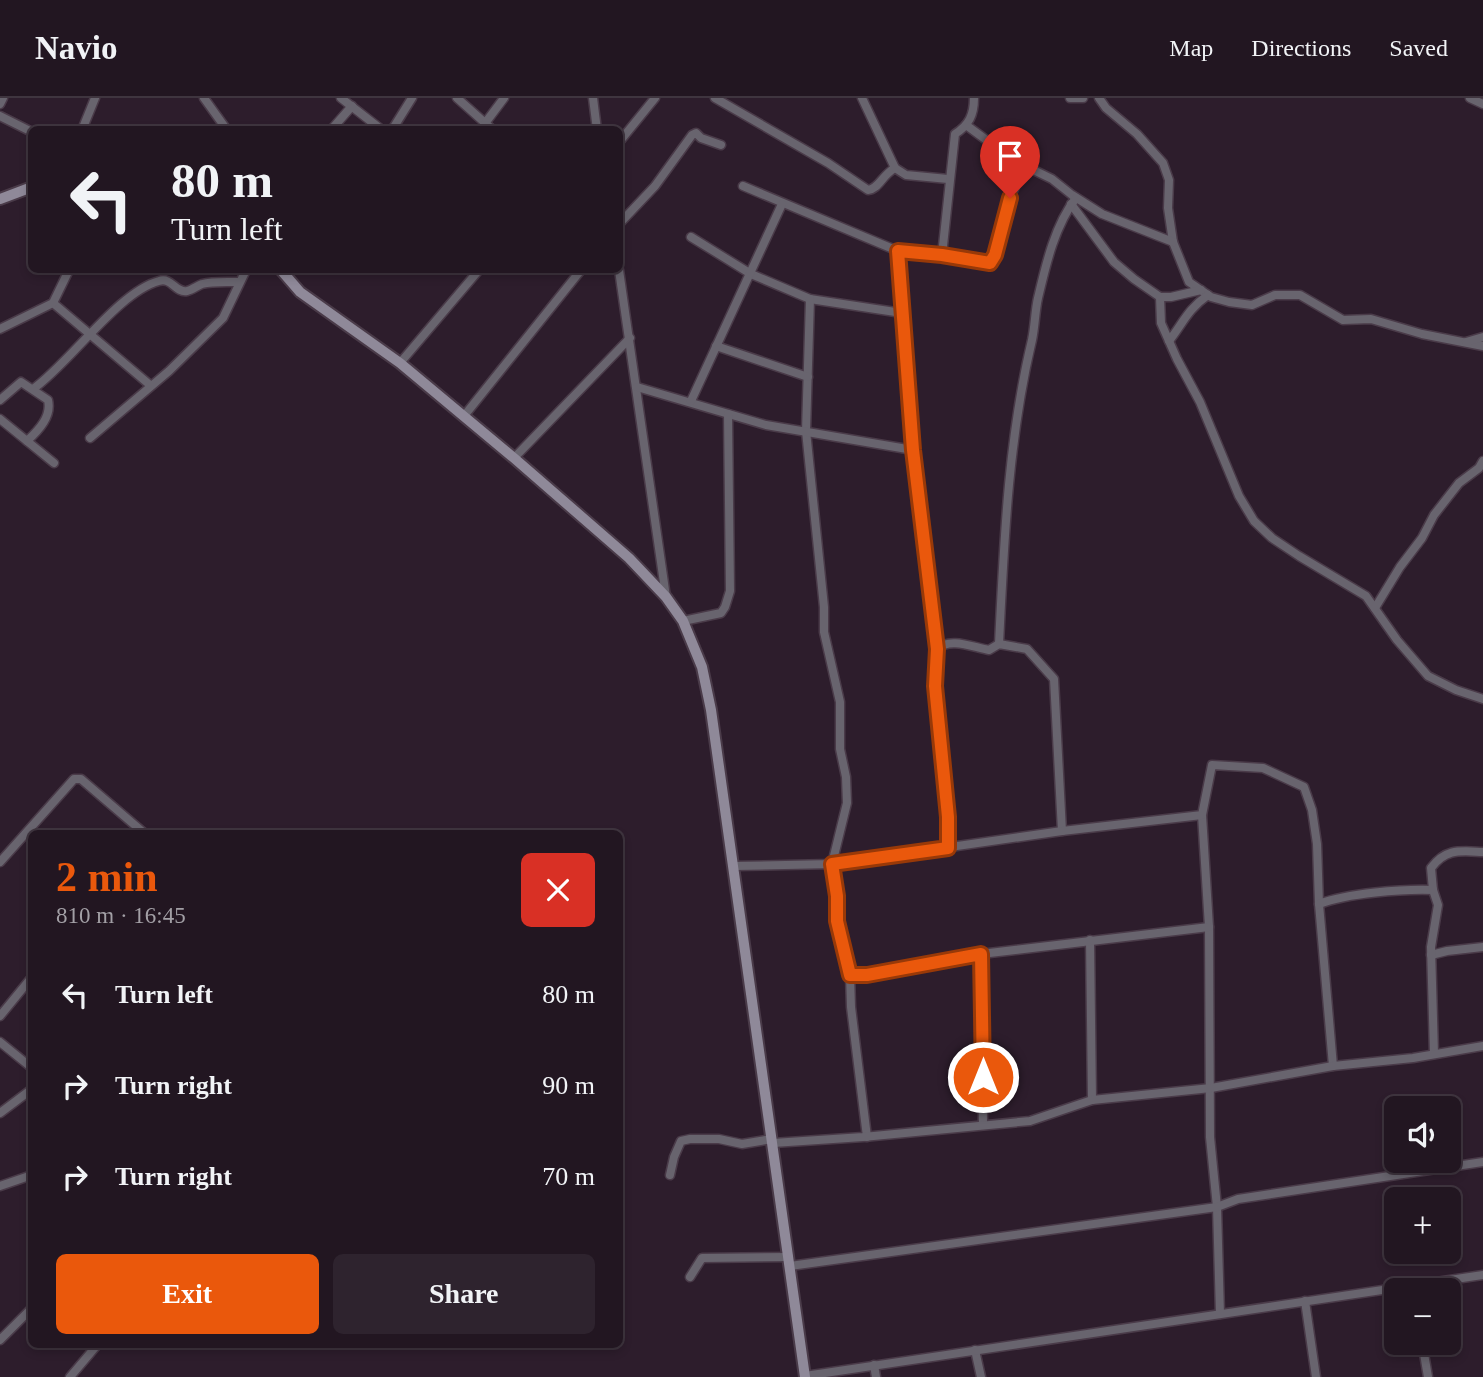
<!DOCTYPE html>
<html lang="en">
<head>
<meta charset="utf-8">
<style>
	body { margin:0; font-family:"Times New Roman",serif; background:#2e232e; color:#f1f3f6; height:100vh; display:flex; flex-direction:column; font-size:26px; white-space:nowrap }
	* { box-sizing:border-box; margin:0 }
	p { font-size:23px; color:#a29fa5 }
	.icon { flex:none; width:38px; height:38px; fill:none; stroke:currentColor; stroke-width:2; stroke-linecap:round; stroke-linejoin:round }
	.map { position:relative; flex:1; overflow:hidden }
	.drawer { position:absolute; left:28px; top:732px; width:595px; height:518px; display:flex; flex-direction:column; background:#221621; border-radius:10px; box-shadow:0 4px 10px #0003,0 0 0 2px #3f353f }
	.drawer>* { flex:none }
	.top-card { position:absolute; left:28px; top:28px; width:595px; height:147px; border-radius:10px; box-shadow:0 4px 10px #0003,0 0 0 2px #3f353f; background:#221621; color:#f1f3f6; overflow:hidden }
	.controls { position:absolute; left:1384px; top:998px; display:grid; gap:14px }
	.controls a { display:grid; place-items:center; width:77px; height:77px; border-radius:10px; background:#221621; box-shadow:0 4px 10px #0003,0 0 0 2px #3f353f; font-size:35px }
	.pin { position:absolute; display:grid; place-items:center; width:60px; height:60px; color:#fff; margin:-72px -30px; border-radius:50% 50% 50% 0; rotate:-45deg; box-shadow:0 0 7px #0007 }
	.pin .icon { rotate:45deg }
	.me { position:absolute; width:77px; margin:-38px; rotate:0deg; stroke-linejoin:round; filter:drop-shadow(0 0 5px #0008) }
	.turn { display:flex; align-items:center; gap:24px; height:147px; padding:0 28px; font-size:32px }
	.turn .icon { width:91px; height:91px; stroke-width:2.5 }
	.turn b { display:block; font-size:49px; line-height:60px }
	.round { display:grid; place-items:center; flex:none; width:74px; height:74px; border-radius:10px; background:#2e232e }
	.head { display:flex; align-items:center; justify-content:space-between; height:119px; padding:0 28px }
	h1 { font-size:42px; font-weight:800; line-height:52px; color:#ea580c }
	.primary-button { display:flex; gap:14px; margin-top:auto; padding:14px 28px }
	.primary-button a { flex:1; height:80px; border-radius:10px; background:#ea580c; color:#fff; font-size:28px; font-weight:800; line-height:80px; text-align:center }
	.primary-button a+a { background:#2e232e; color:#f1f3f6 }
	ul { padding:0; list-style:none }
	li { display:flex; align-items:center; gap:21px; height:91px; padding:0 28px }
	li div { flex:1 }
	li b { display:block; font-size:26px }
	li em { font-style:normal }
	header { display:flex; align-items:center; gap:42px; box-sizing:border-box; height:98px; padding:0 35px; background:#221621; border-bottom:2px solid #3f353f }
	header strong { font-size:33px }
	nav { display:flex; gap:38px; margin-inline-start:auto; font-size:24px }
	.map>svg:first-child { display:block }
	.lines { fill:none; stroke-linecap:round; stroke-linejoin:round }
	.street-casing { stroke:#4a3b49; stroke-width:11 }
	.secondary-casing { stroke:#4a3b49; stroke-width:14 }
	.street { stroke:#68646e; stroke-width:8 }
	.secondary { stroke:#8f8999; stroke-width:10 }
	.route-casing { stroke:#983908; stroke-width:18 }
	.route { stroke:#ea580c; stroke-width:12 }
</style>
</head>
<body>
<header>
<strong>Navio</strong>
<nav><a>Map</a><a>Directions</a><a>Saved</a></nav>
</header>
<div class="map">
<svg width="1483" height="1279" viewBox="0 0 1483 1279">
	<rect width="100%" height="100%" fill="#2d1d2c"/>
	<g class="lines">
		<defs>
			<g id="street">
				<polyline points="204,0 227,32"/>
				<polyline points="341,0 382,32"/>
				<polyline points="457,0 493,32"/>
				<polyline points="593,0 597,32"/>
				<path d="M715,0l113,65 40,27c11,-1 14,-15 27,-22"/>
				<polyline points="862,0 895,70 906,77 948,81"/>
				<polyline points="1070,0 1083,0"/>
				<polyline points="1099,0 1106,10 1137,36 1163,65 1169,82 1168,110 1173,144 1189,184 1211,199 1229,204 1252,207 1275,197 1300,197 1343,222 1371,221 1422,236 1483,248"/>
				<polyline points="1470,0 1483,6"/>
				<polyline points="0,6 3,0"/>
				<polyline points="0,18 32,34"/>
				<polyline points="486,24 504,0"/>
				<polyline points="966,27 1015,63 1052,81 1072,97 1102,116 1173,144"/>
				<polyline points="82,32 95,0"/>
				<polyline points="331,32 352,8"/>
				<polyline points="392,32 412,0"/>
				<polyline points="620,43 655,0"/>
				<polyline points="743,88 898,153 942,157 990,165 995,157 1010,100 1024,68"/>
				<polyline points="1071,106 1114,164 1134,181 1160,199 1161,225 1177,261 1200,304 1239,398 1254,423 1272,440 1299,458 1366,498 1397,542 1428,578 1456,592 1483,601"/>
				<polyline points="620,125 655,88 692,37 696,35 701,40 721,47"/>
				<polyline points="691,139 751,176 810,201 902,215"/>
				<polyline points="898,153 913,352 937,551"/>
				<path d="M942,157l13,-121c14,-9 19,-19 19,-36"/>
				<polyline points="619,172 666,499"/>
				<polyline points="1160,199 1171,199 1201,192"/>
				<polyline points="810,201 806,333 824,509 824,534 840,604 840,651 846,679 847,705 832,766 837,798 837,823 850,877 851,909 867,1039"/>
				<polyline points="53,205 150,287"/>
				<polyline points="0,231 53,205 69,172"/>
				<path d="M1169,243c14,-18 19,-32 39,-46"/>
				<polyline points="1466,244 1483,239"/>
				<polyline points="716,248 808,279"/>
				<polyline points="400,265 479,172"/>
				<polyline points="637,289 766,327 913,352"/>
				<path d="M33,291c37,-26 85,-97 126,-108 13,-4 16,12 28,10 5,-1 10,-5 15,-7 11,-3 26,-2 37,-2"/>
				<path d="M0,302l21,-18 27,18c4,16 -9,30 -21,41"/>
				<polyline points="691,303 782,106"/>
				<polyline points="464,318 581,172"/>
				<polyline points="0,321 54,365"/>
				<polyline points="90,340 169,273 223,220 246,172"/>
				<polyline points="514,360 630,240"/>
				<polyline points="1375,510 1400,469 1422,440 1434,417 1459,385 1479,370 1483,363"/>
				<polyline points="683,523 721,515 725,509 730,493 728,316"/>
				<path d="M999,546c5,-102 9,-204 33,-304 3,-14 3,-29 6,-42 8,-34 17,-73 38,-100"/>
				<polyline points="1202,717 1209,829 1210,1039 1217,1109 1220,1216"/>
				<path d="M948,750c0,-66 -16,-133 -11,-199 13,-12 35,-2 52,1l10,-6 28,5 27,30 8,152"/>
				<polyline points="0,764 74,681 81,681 144,735"/>
				<polyline points="734,768 832,766 1062,733 1202,717 1212,667 1263,670 1304,689 1312,712 1317,746 1319,806 1333,968"/>
				<path d="M1319,806c29,-11 83,-15 114,-14"/>
				<polyline points="1090,842 1092,1002"/>
				<polyline points="981,856 983,1027"/>
				<polyline points="1431,857 1447,853 1483,849"/>
				<polyline points="850,877 867,877 981,856 1209,829"/>
				<polyline points="0,918 32,879"/>
				<polyline points="0,944 32,970"/>
				<path d="M1434,956l-3,-107 7,-42 -5,-15 -2,-22c15,-20 29,-17 52,-16"/>
				<polyline points="0,1015 32,991"/>
				<polyline points="773,1045 863,1039 1030,1023 1092,1002 1211,990 1333,968 1413,960 1483,948"/>
				<polyline points="670,1077 674,1059 681,1043 690,1041 719,1041 742,1046 772,1041"/>
				<polyline points="0,1088 32,1077"/>
				<polyline points="790,1168 1217,1109 1238,1101 1483,1064"/>
				<polyline points="690,1179 702,1160 789,1159"/>
				<polyline points="1305,1203 1316,1279"/>
				<polyline points="0,1242 32,1210"/>
				<polyline points="1422,1244 1428,1279"/>
				<polyline points="975,1252 981,1279"/>
				<polyline points="874,1267 876,1279"/>
				<polyline points="805,1278 1483,1177"/>
				<polyline points="70,1279 98,1246"/>
			</g>
			<g id="secondary">
				<polyline points="0,101 32,89"/>
				<polyline points="281,172 300,194 400,265 514,360 629,460 666,499 683,523 702,569 711,612 805,1279"/>
			</g>
		</defs>
		<use href="#street" class="street-casing"/>
		<use href="#secondary" class="secondary-casing"/>
		<use href="#street" class="street"/>
		<use href="#secondary" class="secondary"/>
	</g>
	<g class="lines">
		<defs>
			<polyline id="route" points="983,979 981,856 867,877 850,877 837,823 837,798 832,766 948,750 948,719 935,588 937,551 913,352 898,153 942,157 990,165 995,157 1010,100"/>
		</defs>
		<use href="#route" class="route-casing"/>
		<use href="#route" class="route"/>
	</g>
</svg>
<div class="controls">
<a><svg class="icon" aria-label="sound" viewBox="0 0 24 24"><path d="M4 9h4l5-4v14l-5-4H4zM17 9q2 3 0 6"/></svg></a>
<a>+</a>
<a>−</a>
</div>
<div class="pin" style="left:1010px;top:100px;background:#d93025"><svg class="icon" aria-label="arrive" viewBox="0 0 24 24"><path d="M6 21V4h12l-3 4 3 4H6"/></svg></div>
<svg class="me" style="left:983px;top:979px" viewBox="-20 -20 40 40"><circle r="17" fill="#ea580c" stroke="#fff" stroke-width="3"/><path d="M0-11L8 9 0 5-8 9z" fill="#fff"/></svg>
<div class="top-card">
<div class="turn"><svg class="icon" aria-label="left" viewBox="0 0 24 24"><path d="M17 20v-9H6M10 6l-5 5 5 5"/></svg><div><b>80 m</b>Turn left</div></div>
</div>
<section class="drawer">
<div class="head"><div><h1>2 min</h1><p>810 m · 16:45</p></div><a class="round" style="background:#d93025;color:#fff"><svg class="icon" aria-label="close" viewBox="0 0 24 24"><path d="M6 6l12 12M18 6L6 18"/></svg></a></div>
<ul>
<li><svg class="icon" aria-label="left" viewBox="0 0 24 24"><path d="M17 20v-9H6M10 6l-5 5 5 5"/></svg><div><b>Turn left</b></div><em>80 m</em></li>
<li><svg class="icon" aria-label="right" viewBox="0 0 24 24"><path d="M7 20v-9h11M14 6l5 5-5 5"/></svg><div><b>Turn right</b></div><em>90 m</em></li>
<li><svg class="icon" aria-label="right" viewBox="0 0 24 24"><path d="M7 20v-9h11M14 6l5 5-5 5"/></svg><div><b>Turn right</b></div><em>70 m</em></li>
</ul>
<div class="primary-button"><a>Exit</a><a>Share</a></div>
</section>
</div>
</body>
</html>
